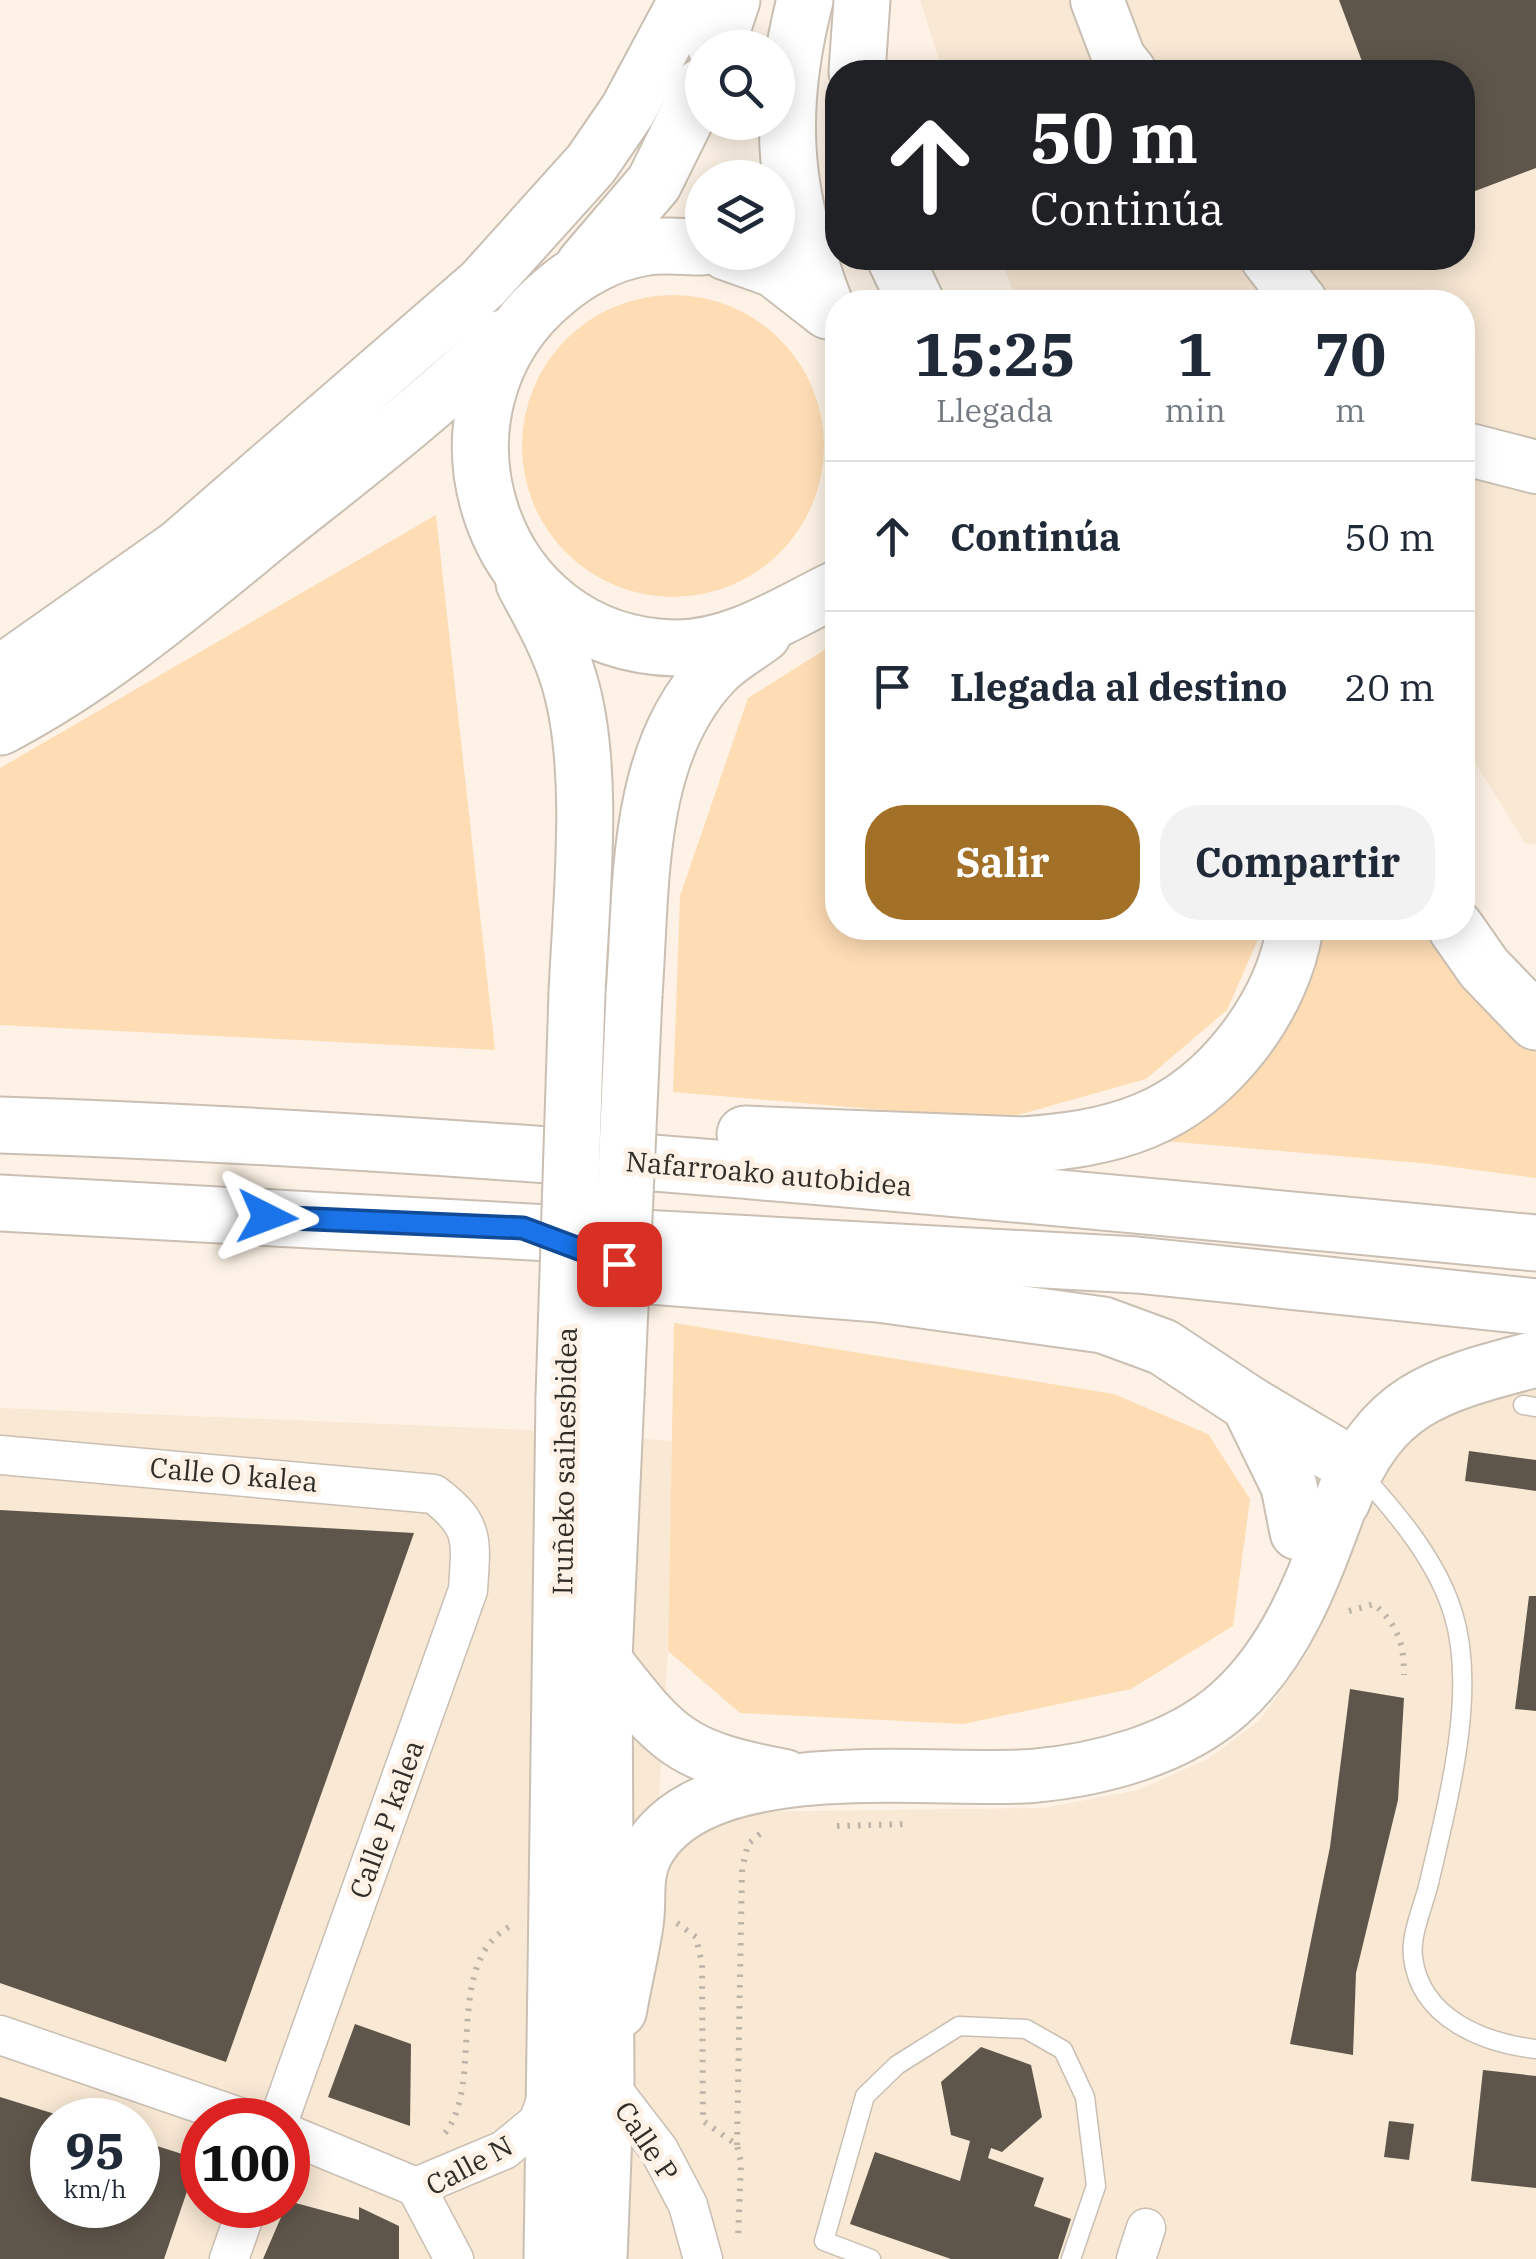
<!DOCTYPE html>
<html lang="es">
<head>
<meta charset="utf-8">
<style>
	body { margin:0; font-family:"IBM Plex Serif",serif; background:#f2f2f3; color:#1f2937; height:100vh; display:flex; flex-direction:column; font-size:38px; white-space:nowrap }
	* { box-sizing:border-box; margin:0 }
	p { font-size:32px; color:#747a83 }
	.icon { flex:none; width:55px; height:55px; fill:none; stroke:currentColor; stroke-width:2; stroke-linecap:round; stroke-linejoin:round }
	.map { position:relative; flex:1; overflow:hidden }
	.drawer { position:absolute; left:825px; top:290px; width:650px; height:650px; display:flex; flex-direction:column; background:#fff; border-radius:40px; box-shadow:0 5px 25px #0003 }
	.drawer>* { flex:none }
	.top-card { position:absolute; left:825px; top:60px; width:650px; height:210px; border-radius:40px; box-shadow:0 5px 25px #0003; background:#202124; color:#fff; overflow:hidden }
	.controls { position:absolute; left:685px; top:30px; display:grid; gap:20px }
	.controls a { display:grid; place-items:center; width:110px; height:110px; border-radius:50%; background:#fff; box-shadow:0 5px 25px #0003; font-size:50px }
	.speed { position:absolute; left:30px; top:2098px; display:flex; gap:20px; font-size:50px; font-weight:700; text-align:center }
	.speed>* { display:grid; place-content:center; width:130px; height:130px; border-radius:50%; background:#fff; box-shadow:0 5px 25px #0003; line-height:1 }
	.speed small { font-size:25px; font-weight:400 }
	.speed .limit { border:15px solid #d22; background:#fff; color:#111 }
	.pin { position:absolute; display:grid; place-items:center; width:85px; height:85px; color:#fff; margin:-42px; border-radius:20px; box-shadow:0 5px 15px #0006 }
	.me { position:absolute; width:110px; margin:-55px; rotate:93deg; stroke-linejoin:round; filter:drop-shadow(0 0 8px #0008) }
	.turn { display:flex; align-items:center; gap:35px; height:210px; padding:0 40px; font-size:45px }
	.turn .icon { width:130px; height:130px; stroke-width:2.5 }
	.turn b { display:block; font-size:70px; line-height:85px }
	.eta { display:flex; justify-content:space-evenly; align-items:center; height:170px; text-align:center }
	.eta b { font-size:60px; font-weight:800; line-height:70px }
	.cta { display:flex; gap:20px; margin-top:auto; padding:20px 40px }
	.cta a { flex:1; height:115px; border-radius:40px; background:#a37027; color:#fff; font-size:40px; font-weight:800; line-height:115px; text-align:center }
	.cta a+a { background:#f2f2f3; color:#1f2937 }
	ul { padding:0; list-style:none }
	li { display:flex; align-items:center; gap:30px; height:150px; padding:0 40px; border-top:2px solid #e0e1e3 }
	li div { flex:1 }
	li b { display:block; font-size:38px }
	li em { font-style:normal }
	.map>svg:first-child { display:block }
	.built { fill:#f8e8d4; fill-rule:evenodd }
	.green { fill:#feddb5 }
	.building { fill:#5f564b }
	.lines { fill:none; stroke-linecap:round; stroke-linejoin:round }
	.lane-casing { stroke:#cabfb3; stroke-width:21 }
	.street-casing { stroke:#cabfb3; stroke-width:41 }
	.secondary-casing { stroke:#cabfb3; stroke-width:56 }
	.highway-casing { stroke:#cabfb3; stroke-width:59 }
	.path { stroke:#bcb3a9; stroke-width:6; stroke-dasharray:2.5 8; stroke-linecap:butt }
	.lane { stroke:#fff; stroke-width:18 }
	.street { stroke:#fff; stroke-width:38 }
	.secondary { stroke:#fff; stroke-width:52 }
	.highway { stroke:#fff; stroke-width:55 }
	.highway-bridge-casing { stroke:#cabfb3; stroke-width:59; stroke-linecap:butt }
	.highway-bridge { stroke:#fff; stroke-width:55 }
	.route-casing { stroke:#114b97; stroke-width:25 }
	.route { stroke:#1a73e8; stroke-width:18 }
	.labels { text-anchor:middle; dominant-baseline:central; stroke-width:10; stroke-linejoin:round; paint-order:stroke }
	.street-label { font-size:28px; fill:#312d28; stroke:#fdf2e5 }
</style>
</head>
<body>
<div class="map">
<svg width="1536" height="2259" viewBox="0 0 1536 2259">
	<rect width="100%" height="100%" fill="#fdf2e5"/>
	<g class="built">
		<polygon points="920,0 1536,0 1536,844 1525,843 1463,743 1462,302 1032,302 1012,289 1002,258 1462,258 1462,72 943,72"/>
		<path d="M1536,1381v878h-1536v-851l530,22 142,11 -4,210 -14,228 14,-24 39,-26 43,-17 294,-4 94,-18 70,-31 52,-39 47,-66 73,-190 42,-45zM52,2120h86v85h-86zM202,2120h86v85h-86z"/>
	</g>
	<g class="green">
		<circle cx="673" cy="446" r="151"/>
		<polygon points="436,515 495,1050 0,1025 0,768"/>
		<polygon points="837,642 838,928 1263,928 1227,1010 1146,1079 1000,1120 673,1092 680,896 748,698"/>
		<polygon points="1320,928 1420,928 1445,962 1536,1045 1536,1178 1431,1164 1165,1141"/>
		<polygon points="674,1323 1114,1394 1208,1434 1250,1499 1233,1626 1131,1689 963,1724 740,1713 668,1651"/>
	</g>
	<g class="building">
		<polygon points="1339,0 1536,0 1536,168 1462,196 1462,72 1366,72"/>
		<polygon points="1469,1451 1536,1460 1536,1491 1465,1481"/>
		<polygon points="0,1510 414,1533 226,2062 0,1983"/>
		<polygon points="1529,1596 1536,1596 1536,1711 1515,1709"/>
		<polygon points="1350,1689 1404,1698 1398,1800 1356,1973 1353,2055 1290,2044 1330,1847"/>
		<polygon points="355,2024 411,2044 410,2126 328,2097"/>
		<polygon points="981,2047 1031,2065 1042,2117 1002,2152 991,2148 988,2158 1044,2178 1034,2206 1071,2219 1058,2259 951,2259 850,2224 875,2152 960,2181 970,2141 951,2135 941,2082"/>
		<polygon points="1483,2070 1536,2076 1536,2188 1471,2181"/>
		<polygon points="0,2097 71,2119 52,2120 52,2205 138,2205 138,2140 198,2159 164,2259 0,2259"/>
		<polygon points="1389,2121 1414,2124 1409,2160 1384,2157"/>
		<polygon points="288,2201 359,2220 359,2207 399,2226 399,2259 263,2259"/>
	</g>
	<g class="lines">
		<defs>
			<g id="lane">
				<polyline points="1523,1405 1536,1407"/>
				<path d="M1361,1474c36,39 76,87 92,139 25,80 -6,191 -24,270 -5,21 -19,52 -16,74 7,61 70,86 123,92"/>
				<polyline points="871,2259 824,2241 865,2096 897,2065 959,2026 1026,2029 1063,2050 1085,2097 1096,2186 1071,2259"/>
			</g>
			<g id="street">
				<path d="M0,1455l434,39c42,32 37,46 34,96l-189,530"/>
				<polyline points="0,2035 248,2120"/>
				<polyline points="606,2081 659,2150 688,2205 703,2259"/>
				<polyline points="288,2134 416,2187"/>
				<polyline points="229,2259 248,2205"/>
				<polyline points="454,2259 416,2187 504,2150 538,2122 550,2090"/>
				<polyline points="1136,2259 1146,2228"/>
			</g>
			<g id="secondary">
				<polyline points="1097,0 1119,58 1130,72"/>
				<polyline points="1267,258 1301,302"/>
				<polyline points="1462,448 1536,467"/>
				<path d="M604,1659c64,83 76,97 181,117"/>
				<path d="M620,2011c5,-30 13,-60 17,-90 3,-23 -2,-45 9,-67 55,-106 285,-71 386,-78 67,-6 145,-26 197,-72 59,-52 86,-130 113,-203"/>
			</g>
			<g id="highway">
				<path d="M805,0c-30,116 -21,199 22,310"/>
				<polyline points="716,48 732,0"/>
				<polyline points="857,72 862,0"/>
				<path d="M702,247c-19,0 -41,-3 -60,1 -31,5 -64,23 -87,43 -143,117 -68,354 121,357 59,0 110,-35 162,-60"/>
				<polyline points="726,252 774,269 828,311"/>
				<polyline points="895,258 916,302"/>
				<polyline points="584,265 654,183 702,86"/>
				<path d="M524,583c17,32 35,63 45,97 27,88 12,221 8,313"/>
				<polyline points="0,674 180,547 483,284 591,164 628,110 687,0"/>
				<path d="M0,727c100,-52 186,-126 273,-197 78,-62 157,-122 229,-192"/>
				<polyline points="1456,928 1484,968 1536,1022"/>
				<path d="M634,995c8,-106 0,-240 80,-324 13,-14 33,-25 49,-37"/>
				<path d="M0,1125c513,17 1025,70 1536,118"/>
				<path d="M745,1134l278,11c41,-3 82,-8 121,-24 76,-31 138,-114 151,-193"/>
				<polyline points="0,1203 1137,1265 1536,1307"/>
				<polyline points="577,1249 651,1276 878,1294 1103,1325 1163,1347 1249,1404 1289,1486 1298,1532"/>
				<polyline points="1249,1404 1355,1467"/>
				<path d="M1342,1501c39,-103 95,-116 194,-142"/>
				<polyline points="552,2259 564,1397"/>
				<polyline points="599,2259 606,2081 604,1659 616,1396"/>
			</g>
		</defs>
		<use href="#lane" class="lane-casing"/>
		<use href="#street" class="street-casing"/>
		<use href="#secondary" class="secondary-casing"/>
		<use href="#highway" class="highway-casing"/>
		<g class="path">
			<path d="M1349,1611l25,-7c24,22 30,39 30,71"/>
			<polyline points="837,1826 909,1824"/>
			<polyline points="677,1923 696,1937 702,1964 703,2121 737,2145 741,2162 738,2240"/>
			<path d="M445,2133c41,-51 -4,-174 68,-208"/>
			<polyline points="737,2145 742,1869 748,1844 761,1833"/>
		</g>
		<use href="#lane" class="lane"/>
		<use href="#street" class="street"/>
		<use href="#secondary" class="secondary"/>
		<use href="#highway" class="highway"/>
		<defs>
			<g id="highway-bridge">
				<polyline points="616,1396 634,995"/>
				<polyline points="564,1397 577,993"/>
			</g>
		</defs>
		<use href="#highway-bridge" class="highway-bridge-casing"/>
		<use href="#highway-bridge" class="highway-bridge"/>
	</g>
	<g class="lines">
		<defs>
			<polyline id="route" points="267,1217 523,1228 619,1264"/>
		</defs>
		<use href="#route" class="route-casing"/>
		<use href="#route" class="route"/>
	</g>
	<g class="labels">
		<g class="street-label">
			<text transform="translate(769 1173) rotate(5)">Nafarroako autobidea</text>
			<text transform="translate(564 1461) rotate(-89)">Iruñeko saihesbidea</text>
			<text transform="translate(234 1474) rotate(5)">Calle O kalea</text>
			<text transform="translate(386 1819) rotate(-70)">Calle P kalea</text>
			<text transform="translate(647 2141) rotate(56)">Calle P</text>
			<text transform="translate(469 2165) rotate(-28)">Calle N</text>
		</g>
	</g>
</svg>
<div class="controls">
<a><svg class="icon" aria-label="search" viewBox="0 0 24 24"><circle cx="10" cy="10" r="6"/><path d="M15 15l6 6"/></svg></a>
<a><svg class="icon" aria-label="layers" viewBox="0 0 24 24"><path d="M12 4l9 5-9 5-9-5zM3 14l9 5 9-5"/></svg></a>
</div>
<div class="speed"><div>95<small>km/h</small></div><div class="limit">100</div></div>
<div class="pin" style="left:619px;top:1264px;background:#d93025"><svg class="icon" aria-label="arrive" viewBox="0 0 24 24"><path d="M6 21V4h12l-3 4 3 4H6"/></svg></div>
<svg class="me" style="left:267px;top:1217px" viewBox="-20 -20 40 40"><path d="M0-17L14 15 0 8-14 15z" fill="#1a73e8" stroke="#fff" stroke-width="4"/></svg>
<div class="top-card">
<div class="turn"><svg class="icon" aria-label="ahead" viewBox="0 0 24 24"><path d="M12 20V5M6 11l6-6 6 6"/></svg><div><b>50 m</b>Continúa</div></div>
</div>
<section class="drawer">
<div class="eta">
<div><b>15:25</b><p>Llegada</p></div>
<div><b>1</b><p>min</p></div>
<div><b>70</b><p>m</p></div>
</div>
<ul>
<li><svg class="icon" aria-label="ahead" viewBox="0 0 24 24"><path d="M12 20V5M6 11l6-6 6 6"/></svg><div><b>Continúa</b></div><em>50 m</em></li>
<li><svg class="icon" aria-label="arrive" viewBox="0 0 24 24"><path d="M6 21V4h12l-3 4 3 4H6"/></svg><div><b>Llegada al destino</b></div><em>20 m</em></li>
</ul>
<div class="cta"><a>Salir</a><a>Compartir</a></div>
</section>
</div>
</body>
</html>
